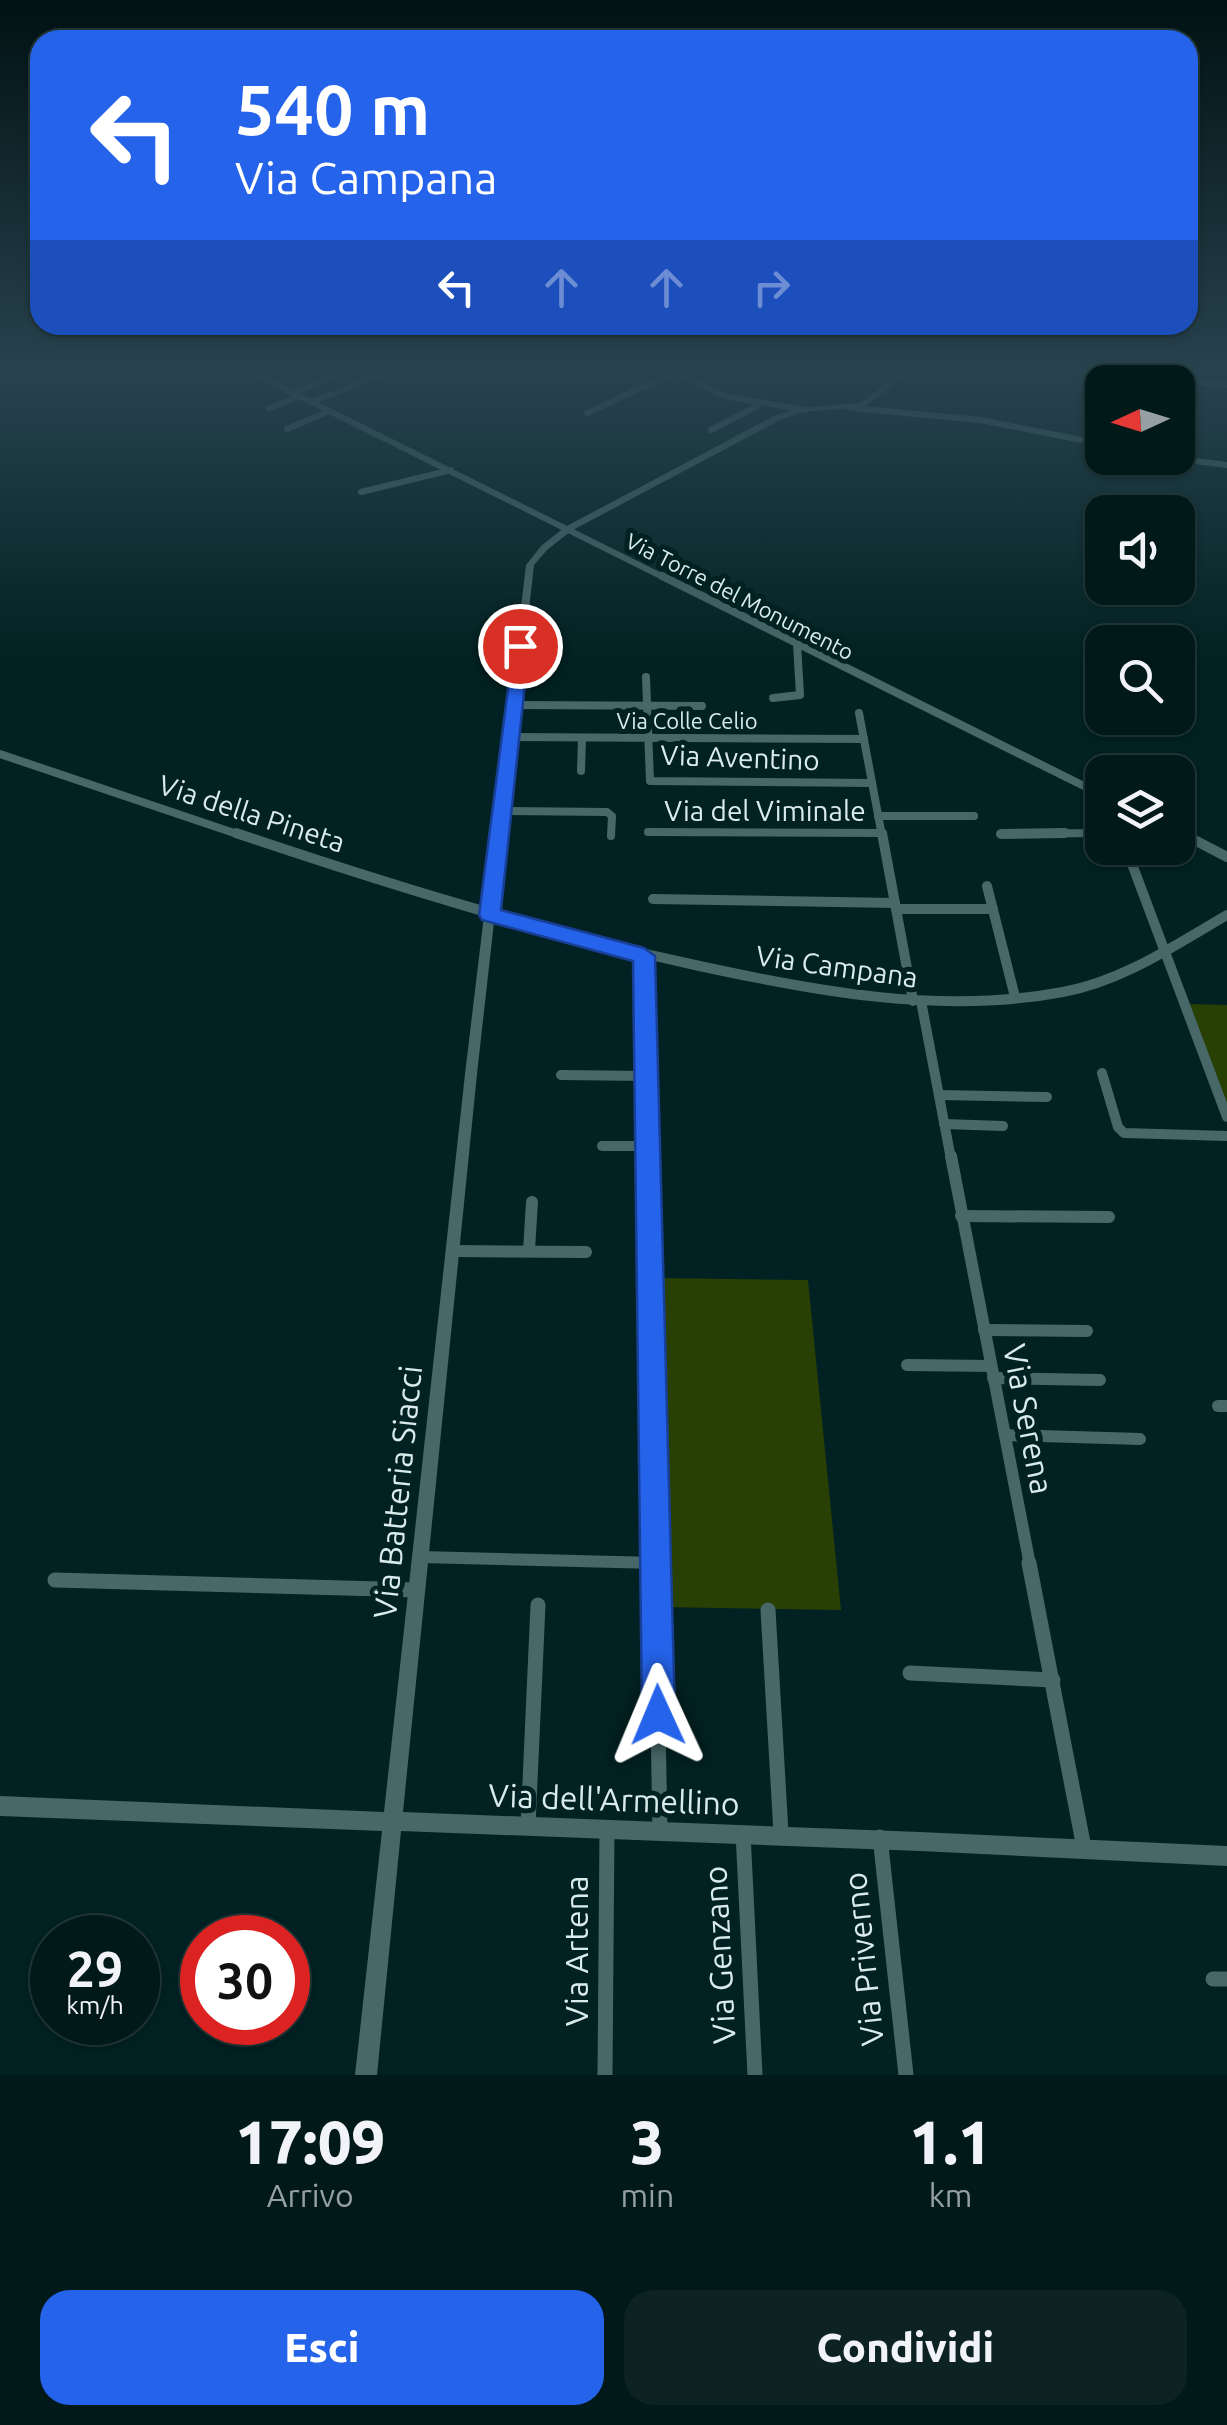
<!DOCTYPE html>
<html lang="it">
<head>
<meta charset="utf-8">
<style>
	body { margin:0; font-family:Ubuntu,sans-serif; background:#0c2223; color:#f1f3f6; height:100vh; display:flex; flex-direction:column; font-size:38px; white-space:nowrap }
	* { box-sizing:border-box; margin:0 }
	p { font-size:32px; color:#96a0a2 }
	.icon { flex:none; width:55px; height:55px; fill:none; stroke:currentColor; stroke-width:2; stroke-linecap:round; stroke-linejoin:round }
	.map { position:relative; height:2075px; overflow:hidden }
	.side { display:flex; flex-direction:column; background:#02191a; flex:1 }
	.side>* { flex:none }
	.top-card { position:absolute; left:30px; top:30px; width:1168px; height:305px; border-radius:30px; box-shadow:0 2px 8px #0004,0 0 0 2px #233839; background:#2563eb; color:#fff; overflow:hidden }
	.needle { width:65px; rotate:266deg }
	.buttons { position:absolute; left:1085px; top:365px; display:grid; gap:20px }
	.buttons a { display:grid; place-items:center; width:110px; height:110px; border-radius:20px; background:#02191a; box-shadow:0 2px 8px #0004,0 0 0 2px #233839; font-size:50px }
	.speed { position:absolute; left:30px; top:1915px; display:flex; gap:20px; font-size:50px; font-weight:700; text-align:center }
	.speed>* { display:grid; place-content:center; width:130px; height:130px; border-radius:50%; background:#02191a; box-shadow:0 2px 8px #0004,0 0 0 2px #233839; line-height:1 }
	.speed small { font-size:25px; font-weight:400 }
	.speed .limit { border:15px solid #d22; background:#fff; color:#111 }
	.pin { position:absolute; display:grid; place-items:center; width:85px; height:85px; color:#fff; margin:-42px; border:5px solid #fff; border-radius:50%; box-shadow:0 2px 10px #0007 }
	.me { position:absolute; width:110px; margin:-55px; rotate:359deg; stroke-linejoin:round; filter:drop-shadow(0 0 8px #0008) }
	.turn { display:flex; align-items:center; gap:35px; height:210px; padding:0 40px; font-size:45px }
	.turn .icon { width:130px; height:130px; stroke-width:2.5 }
	.turn b { display:block; font-size:70px; line-height:85px }
	.lanes { display:flex; align-items:center; height:95px; padding:0 40px; background:#0003; justify-content:center; gap:50px; direction:ltr }
	.lanes .off { opacity:.35 }
	.eta { display:flex; justify-content:space-evenly; align-items:center; height:170px; text-align:center }
	.eta b { font-size:60px; font-weight:800; line-height:70px }
	.button { display:flex; gap:20px; margin-top:auto; padding:20px 40px }
	.button a { flex:1; height:115px; border-radius:30px; background:#2563eb; color:#fff; font-size:40px; font-weight:800; line-height:115px; text-align:center }
	.button a+a { background:#0c2223; color:#f1f3f6 }
	.map>svg:first-child { display:block }
	.green { fill:#284004 }
	.lines { fill:none; stroke-linecap:round; stroke-linejoin:round }
	.minor-far4 { stroke:#486768; stroke-width:6 }
	.minor-far3 { stroke:#486768; stroke-width:8 }
	.minor-far2 { stroke:#486768; stroke-width:10 }
	.minor-far1 { stroke:#486768; stroke-width:12 }
	.minor { stroke:#486768; stroke-width:15 }
	.tertiary { fill:#486768; fill-rule:evenodd }
	.route { fill:#2563eb; stroke:#184099; stroke-width:2.5 }
	.labels { text-anchor:middle; dominant-baseline:central; stroke-width:10; stroke-linejoin:round; paint-order:stroke }
	.far-street-label { font-size:22px; fill:#daebec; stroke:#022122 }
	.street-label { font-size:28px; fill:#daebec; stroke:#022122 }
	.near-street-label { font-size:32px; fill:#daebec; stroke:#022122 }
</style>
</head>
<body>
<div class="map">
<svg width="1227" height="2075" viewBox="0 0 1227 2075">
	<rect width="100%" height="100%" fill="#022122"/>
	<g class="green">
		<polygon points="1187,1004 1227,1005 1227,1109"/>
		<polygon points="657,1278 808,1280 841,1610 660,1607"/>
	</g>
	<g class="lines">
		<g class="minor-far4">
			<polyline points="255,374 667,579"/>
			<polyline points="682,374 725,396 805,410"/>
			<polyline points="1198,382 1227,385"/>
			<polyline points="292,393 333,377"/>
			<polyline points="312,402 382,374"/>
			<polyline points="269,408 300,396"/>
			<polyline points="851,408 981,420 1102,444"/>
			<polyline points="587,413 671,374"/>
			<polyline points="287,429 330,411"/>
			<polyline points="711,430 759,405"/>
			<polyline points="1171,458 1227,465"/>
			<polyline points="361,492 451,470"/>
		</g>
		<g class="minor-far3">
			<polyline points="662,576 1102,795"/>
			<polyline points="646,677 650,781 872,783"/>
			<polyline points="773,698 800,695 797,644"/>
			<polyline points="514,705 702,706"/>
			<polyline points="859,713 882,836"/>
			<polyline points="510,737 864,739"/>
			<polyline points="0,754 243,836"/>
			<polyline points="581,771 582,738"/>
			<polyline points="503,811 607,812 612,816 611,836"/>
			<polyline points="878,816 974,816"/>
			<polyline points="648,832 882,833"/>
			<polyline points="1178,832 1186,836"/>
			<polyline points="1001,834 1102,833"/>
		</g>
		<g class="minor-far2">
			<path d="M236,833c151,51 303,98 459,132 119,26 246,50 368,27 60,-11 112,-47 164,-77"/>
			<polyline points="882,833 913,1001"/>
			<polyline points="1181,833 1227,857"/>
			<polyline points="1001,834 1065,833"/>
			<polyline points="1126,848 1227,1117"/>
			<polyline points="987,886 1015,997"/>
			<polyline points="653,899 895,903"/>
			<polyline points="896,909 993,909"/>
			<polyline points="644,956 648,1159"/>
			<polyline points="921,1001 951,1159"/>
			<polyline points="1102,1073 1118,1127 1124,1133 1227,1136"/>
			<polyline points="561,1075 647,1076"/>
			<polyline points="939,1095 1047,1097"/>
			<polyline points="944,1124 1003,1126"/>
			<polyline points="602,1146 649,1146"/>
		</g>
		<g class="minor-far1">
			<polyline points="648,1156 655,1565"/>
			<polyline points="951,1156 1030,1565"/>
			<polyline points="961,1216 1109,1217"/>
			<polyline points="529,1250 532,1202"/>
			<polyline points="452,1251 586,1252"/>
			<polyline points="984,1330 1087,1331"/>
			<polyline points="907,1365 991,1366"/>
			<polyline points="993,1378 1100,1380"/>
			<polyline points="1218,1406 1227,1406"/>
			<polyline points="1005,1435 1140,1439"/>
			<polyline points="420,1557 656,1563"/>
		</g>
		<g class="minor">
			<polyline points="646,1563 656,1563"/>
			<polyline points="655,1563 660,1829"/>
			<polyline points="1029,1563 1084,1848"/>
			<polyline points="55,1580 416,1590"/>
			<polyline points="768,1610 781,1833"/>
			<polyline points="910,1673 1053,1680"/>
			<polyline points="528,1826 538,1605"/>
			<polyline points="743,1833 755,2075"/>
			<polyline points="880,1837 906,2075"/>
			<polyline points="1213,1979 1227,1979"/>
			<polyline points="605,2075 607,1829"/>
		</g>
		<polygon class="tertiary" points="899,374 906,374 865,407 801,412 780,420 571,531 547,550 534,565 477,1074 403,1812 920,1832 1227,1846 1227,1866 920,1851 401,1831 377,2075 355,2075 382,1831 0,1816 0,1796 384,1812 465,1074 526,565 541,546 565,527 774,416 800,408 860,403"/>
	</g>
	<linearGradient id="sky" x2="0" y2="1"><stop stop-color="#011213"/><stop offset="0.56" stop-color="#28434f"/><stop offset="1" stop-color="#28434f" stop-opacity="0"/></linearGradient>
	<rect width="1227" height="664" fill="url(#sky)"/>
	<polygon class="route" points="514,642 529,646 501,910 644,948 655,956 675,1715 670,1727 658,1732 647,1727 642,1715 633,961 482,920 479,915"/>
	<g class="labels">
		<g class="far-street-label">
			<text transform="translate(740 596) rotate(27)">Via Torre del Monumento</text>
			<text x="687" y="720">Via Colle Celio</text>
		</g>
		<g class="street-label">
			<text transform="translate(740 757) rotate(2)">Via Aventino</text>
			<text x="765" y="810">Via del Viminale</text>
			<text transform="translate(252 813) rotate(18)">Via della Pineta</text>
			<text transform="translate(837 966) rotate(8)">Via Campana</text>
		</g>
		<g class="near-street-label">
			<text transform="translate(1029 1419) rotate(79)">Via Serena</text>
			<text transform="translate(397 1492) rotate(-84)">Via Batteria Siacci</text>
			<text transform="translate(614 1799) rotate(2)">Via dell'Armellino</text>
			<text transform="translate(576 1951) rotate(-90)">Via Artena</text>
			<text transform="translate(719 1955) rotate(-93)">Via Genzano</text>
			<text transform="translate(863 1959) rotate(-96)">Via Priverno</text>
		</g>
	</g>
</svg>
<div class="buttons">
<a><svg class="needle" viewBox="-14 -14 28 28"><path d="M0-13l5 13h-10z" fill="#e53935"/><path d="M0 13l5-13h-10z" fill="#96a0a2"/></svg></a>
<a><svg class="icon" aria-label="sound" viewBox="0 0 24 24"><path d="M4 9h4l5-4v14l-5-4H4zM17 9q2 3 0 6"/></svg></a>
<a><svg class="icon" aria-label="search" viewBox="0 0 24 24"><circle cx="10" cy="10" r="6"/><path d="M15 15l6 6"/></svg></a>
<a><svg class="icon" aria-label="layers" viewBox="0 0 24 24"><path d="M12 4l9 5-9 5-9-5zM3 14l9 5 9-5"/></svg></a>
</div>
<div class="speed"><div>29<small>km/h</small></div><div class="limit">30</div></div>
<div class="pin" style="left:520px;top:646px;background:#d93025"><svg class="icon" aria-label="arrive" viewBox="0 0 24 24"><path d="M6 21V4h12l-3 4 3 4H6"/></svg></div>
<svg class="me" style="left:658px;top:1715px" viewBox="-20 -20 40 40"><path d="M0-17L14 15 0 8-14 15z" fill="#2563eb" stroke="#fff" stroke-width="4"/></svg>
<div class="top-card">
<div class="turn"><svg class="icon" aria-label="left" viewBox="0 0 24 24"><path d="M17 20v-9H6M10 6l-5 5 5 5"/></svg><div><b>540 m</b>Via Campana</div></div>
<div class="lanes"><svg class="icon" aria-label="left" viewBox="0 0 24 24"><path d="M17 20v-9H6M10 6l-5 5 5 5"/></svg><svg class="icon off" aria-label="ahead" viewBox="0 0 24 24"><path d="M12 20V5M6 11l6-6 6 6"/></svg><svg class="icon off" aria-label="ahead" viewBox="0 0 24 24"><path d="M12 20V5M6 11l6-6 6 6"/></svg><svg class="icon off" aria-label="right" viewBox="0 0 24 24"><path d="M7 20v-9h11M14 6l5 5-5 5"/></svg></div>
</div>
</div>
<section class="side">
<div class="eta">
<div><b>17:09</b><p>Arrivo</p></div>
<div><b>3</b><p>min</p></div>
<div><b>1.1</b><p>km</p></div>
</div>
<div class="button"><a>Esci</a><a>Condividi</a></div>
</section>
</body>
</html>
